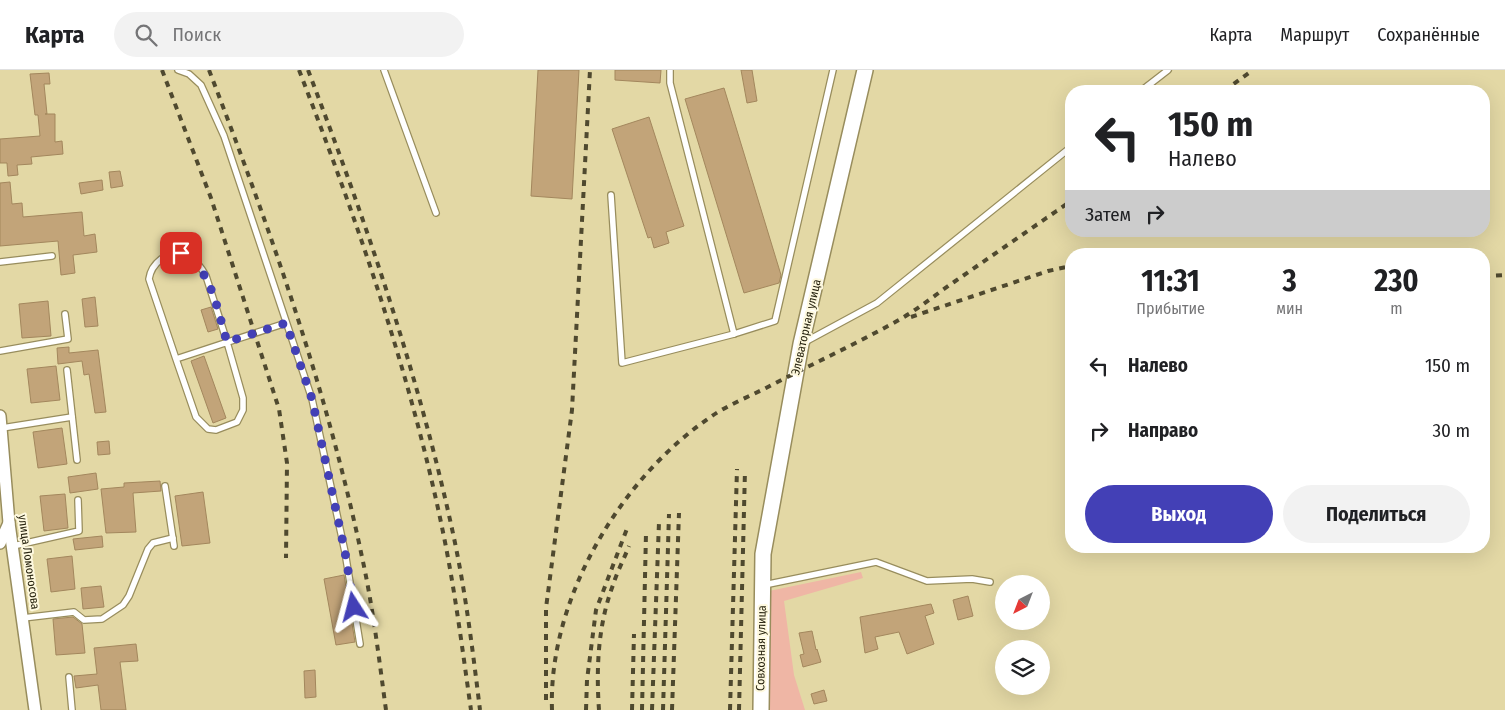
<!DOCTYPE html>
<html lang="ru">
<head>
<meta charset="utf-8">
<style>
	body { margin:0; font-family:"Fira Sans Condensed",sans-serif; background:#f2f2f2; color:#202124; height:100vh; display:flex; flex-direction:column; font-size:19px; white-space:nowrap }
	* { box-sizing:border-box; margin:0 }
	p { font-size:16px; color:#757577 }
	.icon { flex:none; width:28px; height:28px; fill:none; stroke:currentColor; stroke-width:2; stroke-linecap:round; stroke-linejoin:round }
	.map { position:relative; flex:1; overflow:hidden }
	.side { position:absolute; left:1065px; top:178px; width:425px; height:305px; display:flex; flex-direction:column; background:#fff; border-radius:20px; box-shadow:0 5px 20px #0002 }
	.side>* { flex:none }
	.hud { position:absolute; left:1065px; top:15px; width:425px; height:152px; border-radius:20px; box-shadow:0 5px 20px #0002; background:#fff; color:#202124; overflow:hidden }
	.needle { width:32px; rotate:222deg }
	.buttons { position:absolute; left:995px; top:505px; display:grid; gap:10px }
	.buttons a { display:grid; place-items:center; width:55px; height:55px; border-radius:50%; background:#fff; box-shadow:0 5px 20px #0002; font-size:25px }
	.pin { position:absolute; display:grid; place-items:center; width:42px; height:42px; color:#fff; margin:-21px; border-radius:10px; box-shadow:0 2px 8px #0006 }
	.me { position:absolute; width:55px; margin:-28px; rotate:351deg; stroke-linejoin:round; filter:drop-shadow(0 0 4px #0008) }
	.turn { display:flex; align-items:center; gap:18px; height:105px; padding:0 20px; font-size:22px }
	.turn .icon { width:65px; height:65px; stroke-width:2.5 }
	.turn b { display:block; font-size:35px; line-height:42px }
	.then { display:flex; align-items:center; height:48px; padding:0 20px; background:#0003; gap:10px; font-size:19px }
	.eta { display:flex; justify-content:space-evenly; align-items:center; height:85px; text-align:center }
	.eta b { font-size:30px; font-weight:700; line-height:35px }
	.action { display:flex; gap:10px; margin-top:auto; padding:10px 20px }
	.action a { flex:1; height:58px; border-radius:30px; background:#4340b6; color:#fff; font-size:20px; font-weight:700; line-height:58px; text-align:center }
	.action a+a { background:#f2f2f2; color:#202124 }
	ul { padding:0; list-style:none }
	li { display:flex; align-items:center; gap:15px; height:65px; padding:0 20px }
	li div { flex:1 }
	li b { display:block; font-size:19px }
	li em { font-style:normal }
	header { display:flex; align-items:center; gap:30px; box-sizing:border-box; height:70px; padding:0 25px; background:#fff; border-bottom:1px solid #e0e0e0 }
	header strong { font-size:24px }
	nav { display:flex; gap:28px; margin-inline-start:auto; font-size:18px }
	.search { width:350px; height:45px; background:#f2f2f2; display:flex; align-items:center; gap:12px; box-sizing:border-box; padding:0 18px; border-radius:28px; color:#757577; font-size:19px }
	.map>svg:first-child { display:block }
	.green { fill:#efb6a5 }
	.building { fill:#c2a479; stroke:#a3875d }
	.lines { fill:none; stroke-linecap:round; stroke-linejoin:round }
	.lane-casing { stroke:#988d5d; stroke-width:8 }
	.street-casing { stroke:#988d5d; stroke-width:14 }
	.secondary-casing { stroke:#988d5d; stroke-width:18 }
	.lane { stroke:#fff; stroke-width:5.5 }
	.street { stroke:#fff; stroke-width:11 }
	.secondary { stroke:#fff; stroke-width:15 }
	.rail { stroke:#4f492f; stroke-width:4; stroke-dasharray:6 6; stroke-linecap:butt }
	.route { stroke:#4340b6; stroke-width:9; stroke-dasharray:0 16.2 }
	.labels { text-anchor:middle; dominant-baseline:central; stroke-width:4; stroke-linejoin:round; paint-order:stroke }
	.street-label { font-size:12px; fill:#282410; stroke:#fef9df }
</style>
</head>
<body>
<header>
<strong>Карта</strong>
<div class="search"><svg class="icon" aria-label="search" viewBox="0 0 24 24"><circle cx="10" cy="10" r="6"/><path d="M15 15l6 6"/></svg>Поиск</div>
<nav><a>Карта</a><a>Маршрут</a><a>Сохранённые</a></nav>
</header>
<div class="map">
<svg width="1505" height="640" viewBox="0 0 1505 640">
	<rect width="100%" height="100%" fill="#e3d8a5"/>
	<polygon class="green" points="861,502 863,508 784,531 794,605 805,640 770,640 769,521"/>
	<g class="building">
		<polygon points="538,0 579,0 572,129 531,126"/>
		<polygon points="615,0 661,0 660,13 615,10"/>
		<polygon points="741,0 752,0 757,31 747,33"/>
		<polygon points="49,3 50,14 44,14 47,44 45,44 55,44 55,72 62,71 63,84 31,87 32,94 17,95 18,105 8,106 7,93 0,93 0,69 40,66 38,45 35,45 30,4"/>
		<polygon points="724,18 781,205 779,213 744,223 685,29"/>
		<polygon points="649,47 684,156 666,162 669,173 654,178 651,167 648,168 612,59"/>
		<polygon points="120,101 123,116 111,118 109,102"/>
		<polygon points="102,110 103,120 81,124 79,113"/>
		<polygon points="10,112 12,134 22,133 23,147 82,142 84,166 95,164 97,182 73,185 75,203 61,205 58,171 0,176 0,113"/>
		<polygon points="95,227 98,256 85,257 82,229"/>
		<polygon points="48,231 51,266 22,268 19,234"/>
		<polygon points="211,237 218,259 208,262 201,240"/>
		<polygon points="69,277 69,283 98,280 106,342 95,343 89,304 84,305 82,291 58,294 57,278"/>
		<polygon points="204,286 226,348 213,353 191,291"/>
		<polygon points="56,296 60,330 31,333 27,299"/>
		<polygon points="62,358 67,394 38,398 33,362"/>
		<polygon points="109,371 110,384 98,385 97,372"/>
		<polygon points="96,403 98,419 70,423 68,407"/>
		<polygon points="160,411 161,421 133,423 136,462 106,463 101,419 124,417 124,413"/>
		<polygon points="203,422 210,473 182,476 175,426"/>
		<polygon points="65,424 68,458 44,461 40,426"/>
		<polygon points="102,466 103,477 75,480 73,469"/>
		<polygon points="72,486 75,519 51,522 47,489"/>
		<polygon points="344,505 355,572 336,575 324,509"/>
		<polygon points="101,516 104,537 83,539 81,518"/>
		<polygon points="968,526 973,546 958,550 953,530"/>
		<polygon points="931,534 934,543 925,546 934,574 907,584 899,562 875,567 878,579 865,583 860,547"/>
		<polygon points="73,547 82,554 85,583 56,585 53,549"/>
		<polygon points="812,561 816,580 817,579 821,592 803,597 800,585 804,584 799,563"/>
		<polygon points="136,574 138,591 120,592 126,640 101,640 98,615 76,618 74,606 97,604 94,578"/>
		<polygon points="315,600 316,627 305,628 304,601"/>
		<polygon points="824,620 827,631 814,634 811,624"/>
	</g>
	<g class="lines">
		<defs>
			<g id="lane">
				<polyline points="178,0 189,4 201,15 224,66 312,329 345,482 360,574"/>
				<polyline points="384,0 436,143"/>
				<polyline points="670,0 670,13 734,264 775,251 833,0"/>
				<polyline points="1141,21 1168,0"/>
				<polyline points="611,125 622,293 734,264"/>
				<polyline points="0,192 52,186"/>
				<polyline points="803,273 877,233 1071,77"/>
				<polyline points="0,281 68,269 65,244"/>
				<path d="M176,289l-27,-80c2,-15 19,-30 35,-25 10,3 17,13 22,22l21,66 16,56v12l-6,12 -21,8 -8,-1 -12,-12 -20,-58 110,-36"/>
				<polyline points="67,300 77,390"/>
				<polyline points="2,358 72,347"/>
				<polyline points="165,416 174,476"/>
				<polyline points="13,476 79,461 78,430"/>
				<polyline points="764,515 876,492 927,511 972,509 990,512"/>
				<polyline points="23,548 74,542 84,550 102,549 123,535 129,526 148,479 153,473 173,468"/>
				<polyline points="69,607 72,640"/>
			</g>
			<g id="street">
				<polyline points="0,346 9,453 35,640"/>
				<polyline points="0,473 9,453"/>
			</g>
			<polyline id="secondary" points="761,640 763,484 801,274 865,0"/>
		</defs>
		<use href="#lane" class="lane-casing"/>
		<use href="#street" class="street-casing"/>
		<use href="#secondary" class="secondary-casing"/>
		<use href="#lane" class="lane"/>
		<use href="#street" class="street"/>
		<use href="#secondary" class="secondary"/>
		<g class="rail">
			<polyline points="162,0 211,128 279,339 287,393 286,488"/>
			<path d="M209,0c61,159 118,320 153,487 11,50 17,102 24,153"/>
			<path d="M299,0c59,153 114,311 146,472 11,56 18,112 26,168"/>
			<path d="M308,0c58,152 112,309 146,468 12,57 19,115 26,172"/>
			<polyline points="1224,21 1253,0"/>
			<polyline points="1484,206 1505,205"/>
			<polyline points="911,247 1048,201 1071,196"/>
			<polyline points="546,630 546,538 572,340 590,0"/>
			<path d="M552,640c-4,-111 69,-233 160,-294 16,-11 36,-19 54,-28 44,-23 88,-43 131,-67 20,-11 38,-26 57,-39 39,-27 78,-54 117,-81"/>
			<polyline points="586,640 587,610 596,540 628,456"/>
			<path d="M599,640c-3,-42 -1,-85 14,-125 4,-13 11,-26 16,-39"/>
			<polyline points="632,640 634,564"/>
			<polyline points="642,640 646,463"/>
			<polyline points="652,640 659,452"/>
			<polyline points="663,640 669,444"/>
			<polyline points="672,640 679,443"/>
			<polyline points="730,640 737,399"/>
			<polyline points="739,640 745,400"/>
		</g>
	</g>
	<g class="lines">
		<path class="route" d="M181,183c30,13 37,60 46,89l59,-19 26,76 33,153 9,55"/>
	</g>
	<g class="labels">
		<g class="street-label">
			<text transform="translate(806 257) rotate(-77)">Элеваторная улица</text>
			<text transform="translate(29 492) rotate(82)">улица Ломоносова</text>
			<text transform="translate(761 578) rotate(-89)">Совхозная улица</text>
		</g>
	</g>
</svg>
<div class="buttons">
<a><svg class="needle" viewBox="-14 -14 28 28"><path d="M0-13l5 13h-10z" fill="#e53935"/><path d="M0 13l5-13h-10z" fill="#757577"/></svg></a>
<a><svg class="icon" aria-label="layers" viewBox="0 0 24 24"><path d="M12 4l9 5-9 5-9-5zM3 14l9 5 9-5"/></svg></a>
</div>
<div class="pin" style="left:181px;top:183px;background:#d93025"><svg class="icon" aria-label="arrive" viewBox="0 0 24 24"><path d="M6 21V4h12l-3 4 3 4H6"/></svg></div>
<svg class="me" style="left:354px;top:537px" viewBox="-20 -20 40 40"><path d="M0-17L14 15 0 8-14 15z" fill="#4340b6" stroke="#fff" stroke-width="4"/></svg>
<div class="hud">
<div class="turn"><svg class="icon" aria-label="left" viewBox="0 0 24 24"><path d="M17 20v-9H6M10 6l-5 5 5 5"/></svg><div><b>150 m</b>Налево</div></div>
<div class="then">Затем<svg class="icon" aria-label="right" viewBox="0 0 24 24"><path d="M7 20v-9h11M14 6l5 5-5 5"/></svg></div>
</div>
<section class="side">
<div class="eta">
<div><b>11:31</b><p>Прибытие</p></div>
<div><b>3</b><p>мин</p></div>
<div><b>230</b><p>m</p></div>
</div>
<ul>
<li><svg class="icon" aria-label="left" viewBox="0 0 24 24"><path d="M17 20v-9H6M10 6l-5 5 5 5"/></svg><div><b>Налево</b></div><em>150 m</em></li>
<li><svg class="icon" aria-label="right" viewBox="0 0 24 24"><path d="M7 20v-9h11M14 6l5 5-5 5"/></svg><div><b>Направо</b></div><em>30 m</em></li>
</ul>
<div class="action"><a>Выход</a><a>Поделиться</a></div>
</section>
</div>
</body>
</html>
